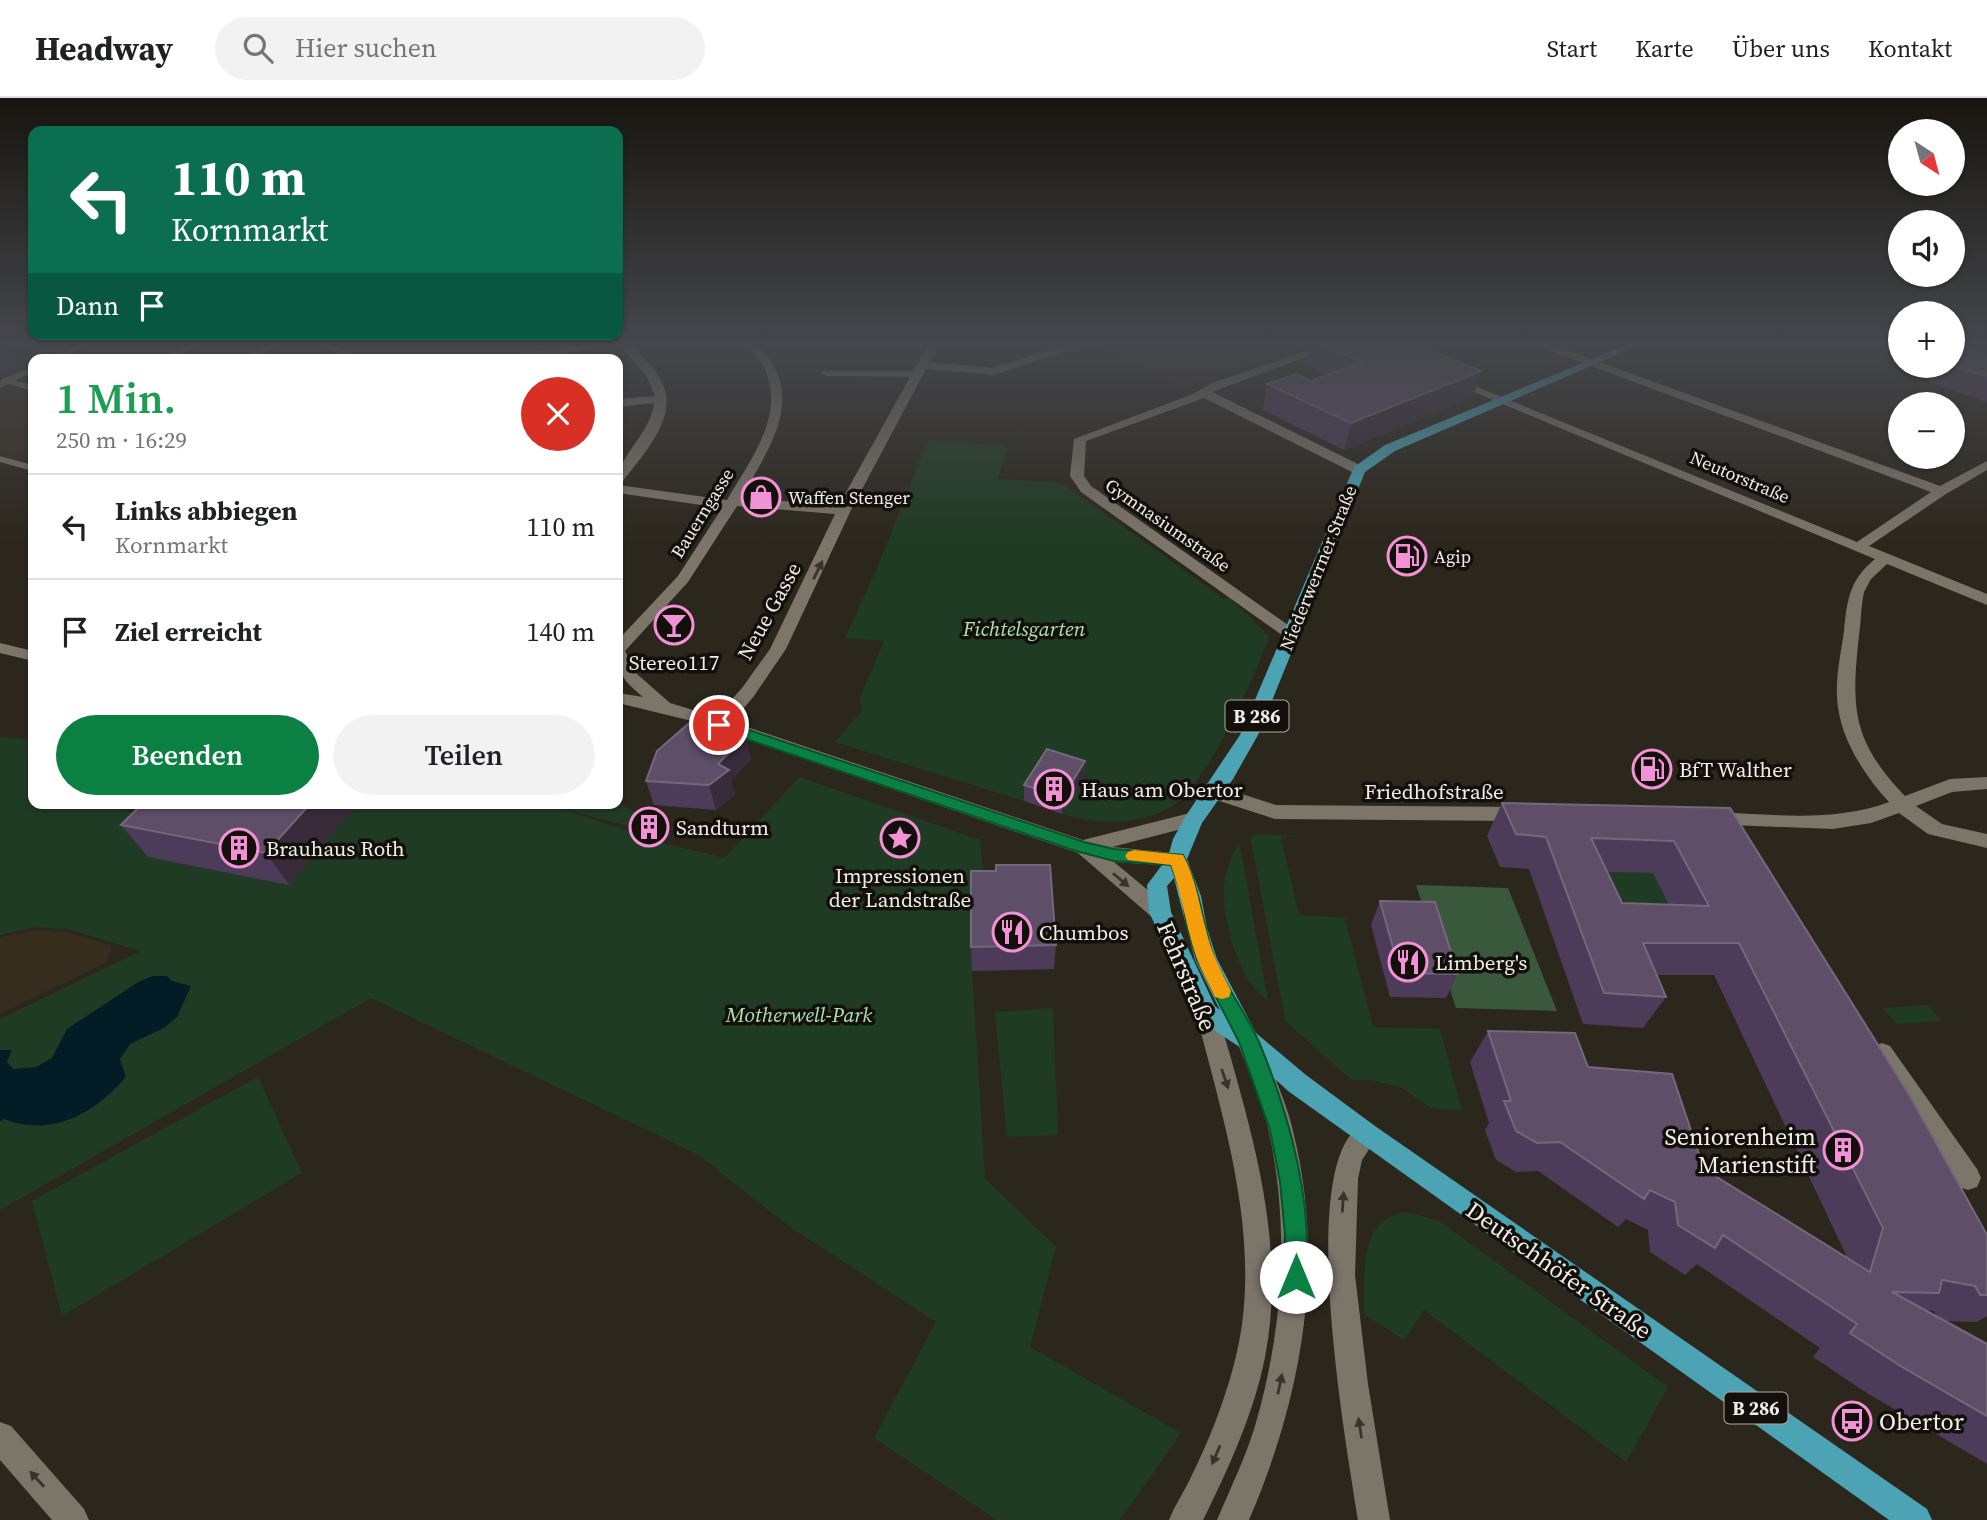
<!DOCTYPE html>
<html lang="de">
<head>
<meta charset="utf-8">
<style>
	body { margin:0; font-family:"Source Serif 4",serif; background:#f2f2f2; color:#202124; height:100vh; display:flex; flex-direction:column; font-size:26px; white-space:nowrap }
	* { box-sizing:border-box; margin:0 }
	p { font-size:23px; color:#757577 }
	.icon { flex:none; width:38px; height:38px; fill:none; stroke:currentColor; stroke-width:2; stroke-linecap:round; stroke-linejoin:round }
	.map { position:relative; flex:1; overflow:hidden }
	.sheet { position:absolute; left:28px; top:256px; width:595px; height:455px; display:flex; flex-direction:column; background:#fff; border-radius:14px; box-shadow:0 2px 5px #0004 }
	.sheet>* { flex:none }
	.guide { position:absolute; left:28px; top:28px; width:595px; height:214px; border-radius:14px; box-shadow:0 2px 5px #0004; background:#0b6e4f; color:#fff; overflow:hidden }
	.needle { width:46px; rotate:144deg }
	.fabs { position:absolute; left:1888px; top:21px; display:grid; gap:14px }
	.fabs a { display:grid; place-items:center; width:77px; height:77px; border-radius:50%; background:#fff; box-shadow:0 2px 5px #0004; font-size:35px }
	.pin { position:absolute; display:grid; place-items:center; width:60px; height:60px; color:#fff; margin:-30px; border:4px solid #fff; border-radius:50%; box-shadow:0 2px 7px #0007 }
	.me { position:absolute; width:77px; margin:-38px; rotate:0deg; stroke-linejoin:round; filter:drop-shadow(0 0 5px #0008) }
	.turn { display:flex; align-items:center; gap:24px; height:147px; padding:0 28px; font-size:32px }
	.turn .icon { width:91px; height:91px; stroke-width:2.5 }
	.turn b { display:block; font-size:49px; line-height:60px }
	.then { display:flex; align-items:center; height:66px; padding:0 28px; background:#0003; gap:14px; font-size:26px }
	.round { display:grid; place-items:center; flex:none; width:74px; height:74px; border-radius:37px; background:#f2f2f2 }
	.overview { display:flex; align-items:center; justify-content:space-between; height:119px; padding:0 28px }
	h1 { font-size:42px; font-weight:600; line-height:52px; color:#1e9e55 }
	.button { display:flex; gap:14px; margin-top:auto; padding:14px 28px }
	.button a { flex:1; height:80px; border-radius:42px; background:#0b8043; color:#fff; font-size:28px; font-weight:600; line-height:80px; text-align:center }
	.button a+a { background:#f2f2f2; color:#202124 }
	ul { padding:0; list-style:none }
	li { display:flex; align-items:center; gap:21px; height:105px; padding:0 28px; border-top:2px solid #e0e0e0 }
	li div { flex:1 }
	li b { display:block; font-size:26px }
	li em { font-style:normal }
	header { display:flex; align-items:center; gap:42px; box-sizing:border-box; height:98px; padding:0 35px; background:#fff; border-bottom:2px solid #e0e0e0 }
	header strong { font-size:33px }
	nav { display:flex; gap:38px; margin-inline-start:auto; font-size:24px }
	.search { width:490px; height:63px; background:#f2f2f2; display:flex; align-items:center; gap:18px; box-sizing:border-box; padding:0 24px; border-radius:38px; color:#757577; font-size:26px }
	.map>svg:first-child { display:block }
	.built { fill:#362d1e }
	.green { fill:#203b23 }
	.forest { fill:#39583c }
	.water { fill:#041c26 }
	.lines { fill:none; stroke-linecap:round; stroke-linejoin:round }
	.pedestrian { fill:#7c756a; fill-rule:evenodd }
	.minor { fill:#7c756a; fill-rule:evenodd }
	.secondary { fill:#7c756a; fill-rule:evenodd }
	.primary { fill:#4ba3b3; fill-rule:evenodd }
	.wall { fill:#4c3b59; fill-rule:evenodd }
	.shaded-wall { fill:#382b3a }
	.building { fill:#5e4e68; stroke:#75677c; stroke-width:2; fill-rule:evenodd }
	.oneway { fill:#38332d }
	.route { fill:#0b8043; stroke:#07532c; stroke-width:2 }
	.slow { fill:#f59e0b }
	.labels { text-anchor:middle; dominant-baseline:central; stroke-width:7; stroke-linejoin:round; paint-order:stroke }
	.far-street-label { font-size:18px; fill:#f0ede7; stroke:#13100c }
	.far-poi-label { font-size:18px; fill:#f0ede7; stroke:#13100c; text-anchor:start }
	.shield { fill:#13100c; stroke:#aeaba5; stroke-width:2 }
	.shield-label { font-size:19px; font-weight:bold; fill:#f0ede7 }
	.street-label { font-size:21px; fill:#f0ede7; stroke:#13100c }
	.park-label { font-size:21px; font-style:italic; fill:#abe2b0; stroke:#13100c }
	.poi-label { font-size:21px; fill:#f0ede7; stroke:#13100c; text-anchor:start }
	.near-street-label { font-size:24px; fill:#f0ede7; stroke:#13100c }
	.near-poi-label { font-size:24px; fill:#f0ede7; stroke:#13100c; text-anchor:end }
</style>
</head>
<body>
<header>
<strong>Headway</strong>
<div class="search"><svg class="icon" aria-label="search" viewBox="0 0 24 24"><circle cx="10" cy="10" r="6"/><path d="M15 15l6 6"/></svg>Hier suchen</div>
<nav><a>Start</a><a>Karte</a><a>Über uns</a><a>Kontakt</a></nav>
</header>
<div class="map">
<svg width="1987" height="1422" viewBox="0 0 1987 1422">
	<rect width="100%" height="100%" fill="#2c271d"/>
	<g class="built">
		<polygon points="1119,245 1317,245 1185,291 1102,250"/>
		<polygon points="11,286 33,292 33,365 0,357 0,292"/>
		<polygon points="36,832 67,834 112,848 107,864 0,916 0,839"/>
	</g>
	<g class="green">
		<path d="M928,342l79,6 -9,33 64,4 162,116 5,-2 38,37 2,4c-16,40 -61,146 -97,168 -33,20 -74,19 -110,8l-15,-48 -23,35 -189,-59 27,-31 -2,-13 24,-57 -39,-3 33,-72z"/>
		<polygon points="0,639 33,642 33,705 109,705 175,731 289,787 359,705 618,705 642,717 631,729 557,709 666,746 725,760 799,679 980,742 983,776 972,873 985,1080 1056,1149 1030,1249 1181,1335 1120,1422 997,1422 874,1340 936,1224 790,1129 697,1056 371,900 0,1112 0,921 141,853 71,832 36,829 0,837"/>
		<polygon points="1258,736 1297,738 1281,739 1299,817 1345,820 1373,929 1440,931 1462,1013 1431,1010 1402,990 1372,982 1352,982 1286,924 1251,744 1251,738"/>
		<path d="M1239,745l1,3 28,155c-30,-20 -46,-82 -44,-116 1,-13 8,-32 15,-42z"/>
		<polygon points="1573,772 1653,775 1686,840 1601,837"/>
		<polygon points="1928,907 1941,923 1896,926 1883,910"/>
		<polygon points="1053,910 1058,1037 1007,1039 995,914"/>
		<polygon points="258,979 302,1075 62,1218 32,1103"/>
		<path d="M1408,1114l31,9 229,166 -42,75 -202,-152 -20,30 -40,-26c2,-39 -8,-96 44,-102z"/>
	</g>
	<polygon class="forest" points="1416,787 1508,790 1557,913 1456,910"/>
	<path class="water" d="M153,878h14l5,5 19,5 -14,31 -13,11 -34,16 -10,15 6,18c-31,36 -74,61 -122,42l-4,2v-71h12l-5,12 6,7 23,-2 16,-9 15,-29 73,-48z"/>
	<g class="lines">
		<g class="pedestrian">
			<polygon points="82,245 92,245 61,261 50,261"/>
			<polygon points="196,245 206,245 167,261 155,261"/>
			<polygon points="275,245 285,245 250,261 238,261"/>
			<polygon points="318,245 328,245 366,261 354,261"/>
			<polygon points="33,269 33,274 15,283 33,287 33,293 8,286 0,290 1,281"/>
			<polygon points="0,358 33,367 33,373 0,364"/>
		</g>
		<g class="minor">
			<path d="M593,245h36c12,12 27,25 34,42 15,33 -21,71 -40,96l-5,1c-1,-26 33,-48 36,-79l-36,4v-8l37,-3 -9,-21 -28,-31 -92,15h-31l5,-3z"/>
			<path d="M745,245h11c53,51 14,104 -15,155l98,7 71,-128 -83,-1 -6,-3 2,-2h90l16,-28h10l-10,19 63,6 81,-25h15l-1,2 -94,30 -67,-6 -75,141 -65,139 -32,47 -22,26 351,118 111,-28 7,2 3,5 -3,5 -89,23 72,7 3,5 -3,5 -7,2 -63,-4 53,44 4,6 -4,6 -7,2 -7,-2 -75,-65 -382,-131 -78,-19v-10l25,4c-25,-21 -25,-25 -25,-57l60,-64 44,-68 -104,-15v-8l109,15c23,-40 62,-88 35,-136 -5,-8 -12,-14 -17,-21zM737,408l98,8 -65,135 -28,39 -26,29 -46,-14 -33,-29 -12,-23 63,-69z"/>
			<polygon points="1329,245 1343,245 1212,294 1364,369 1364,375 1354,375 1204,300 1086,343 1084,378 1091,388 1298,534 1300,537 1298,540 1286,540 1081,394 1070,378 1074,341 1193,296 1212,285"/>
			<path d="M1533,245h14l393,143 47,-25v9l-41,24 -77,52 118,48v11l-100,-41 -16,15 -7,13c-3,15 -3,29 -5,44 -8,72 -7,105 46,160l45,-17 37,-2v12l-35,3 -36,14 26,18 45,10v14l-59,-14 -29,-21 -28,10 -38,6 -128,-5 -3,-5 3,-5 7,-2c59,2 121,11 177,-10 -26,-28 -51,-67 -52,-106 -1,-22 4,-43 7,-65 3,-30 5,-51 31,-72l-430,-179 10,-2 402,164 74,-50 -397,-147z"/>
			<polygon points="0,545 33,553 33,563 0,555"/>
			<polygon points="1214,687 1276,707 1521,709 1528,711 1531,716 1528,721 1521,723 1275,721 1207,699 1205,694 1207,689"/>
			<polygon points="1882,945 1890,948 1977,1071 1981,1080 1977,1089 1968,1092 1959,1089 1874,962 1870,955 1874,948"/>
			<path d="M1366,1025l9,3 4,8 -17,26 -4,19 -3,96 13,109 22,136h-32c-10,-67 -66,-369 8,-397z"/>
		</g>
		<g class="secondary">
			<path d="M1207,905l8,3 3,7c31,111 70,226 47,344 -10,52 -34,106 -57,153l-5,10h-34c6,-15 15,-28 22,-43 17,-34 32,-72 42,-109 33,-118 -8,-241 -37,-355l3,-7z"/>
			<path d="M1249,933l8,3 4,7c10,30 25,59 32,90 33,132 9,266 -44,389h-32c13,-31 28,-61 38,-94 28,-95 35,-197 14,-294 -7,-31 -21,-61 -32,-91l4,-7z"/>
			<polygon points="0,1324 11,1328 84,1411 89,1422 52,1422 0,1362"/>
		</g>
		<path class="primary" d="M1631,245h13l-249,108 -30,21 -107,263 -25,44 -31,44 -15,36 14,37 6,32 10,31 39,74 50,42 69,51 552,383 5,11h-43l-601,-429 -47,-43 -42,-28 -50,-108 -2,-27 21,-28 5,-18 14,-25 53,-79 114,-268 31,-22zM1174,780l21,82 25,50 -5,-4 -44,-94 -4,-26z"/>
	</g>
	<g class="wall">
		<polygon points="808,245 826,245 824,247"/>
		<polygon points="1309,245 1412,245 1473,299 1344,352 1263,312 1267,286 1311,283 1327,277 1305,267"/>
		<polygon points="1987,257 1987,304 1927,284 1937,268 1953,268"/>
		<polygon points="751,661 731,683 735,697 716,712 654,707 646,683"/>
		<polygon points="1085,663 1084,679 1062,716 1024,703 1024,687"/>
		<polygon points="210,705 359,705 289,787 148,759 121,727 207,708"/>
		<path d="M1502,705l228,5 257,427v81l-10,6 -33,-1 43,23v120l-125,-74 -49,-33 7,-9 -123,-84 -12,11 -35,-23 -2,-22 -22,-11 -8,8 -80,-56 -22,1 -20,-12 -11,-30 4,-7 -19,-61 18,-31 100,36 116,102 142,88v-2l-132,-280h-58l10,22 -23,31 -60,-4 -54,-155 -29,-2 -13,-31zM1607,774l46,1 16,32 -47,-2zM1925,1212l9,1 2,5z"/>
		<polygon points="1380,803 1458,876 1446,900 1390,899 1371,827"/>
		<polygon points="1056,847 1054,871 972,873 971,849"/>
	</g>
	<g class="shaded-wall">
		<polygon points="4,247 19,270 0,281 0,249"/>
		<polygon points="1481,273 1473,299 1344,352 1351,325"/>
		<polygon points="746,637 751,661 731,683 735,697 716,712 709,687 718,666"/>
		<polygon points="1085,663 1084,679 1062,716 1063,699"/>
		<polygon points="311,705 359,705 289,787 266,755"/>
	</g>
	<g class="building">
		<polygon points="1318,245 1412,245 1481,273 1351,325 1267,286 1296,276 1311,283 1363,264"/>
		<polygon points="1965,251 1987,257 1987,278 1953,268 1953,257"/>
		<polygon points="695,620 746,637 718,666 729,672 709,687 646,683 657,653"/>
		<polygon points="1047,651 1085,663 1063,699 1024,687"/>
		<polygon points="143,705 192,705 207,708 210,705 311,705 266,755 121,727"/>
		<path d="M1502,705l228,5 180,288 77,139v60h-7l-5,-9 -33,-6 -3,13 -47,-1 95,52v72l-85,-49 -52,-34 7,-9 -134,-89 -8,13 -37,-23 -3,-23 -25,-12 -6,9 -84,-57 -23,1 -21,-12 -12,-30h7l-23,-70 87,2 13,34 84,7 32,95 166,103 13,-44 -144,-285h-96l23,54 -62,-4 -58,-156 -30,-3zM1591,740l83,3 35,65 -87,-3z"/>
		<polygon points="996,767 1050,767 1056,847 971,849 971,773 996,773"/>
		<polygon points="1380,803 1435,804 1458,876 1400,875"/>
	</g>
	<defs><path id="oneway-solid" d="M-6-.8H1V-3.2L6.5 0L1 3.2V.8H-6Z" transform="scale(1.75)"/></defs>
	<g class="oneway">
		<use href="#oneway-solid" transform="translate(818 472) rotate(-64)"/>
		<use href="#oneway-solid" transform="translate(1121 782) rotate(40)"/>
		<use href="#oneway-solid" transform="translate(1225 981) rotate(71)"/>
		<use href="#oneway-solid" transform="translate(1343 1104) rotate(-86)"/>
		<use href="#oneway-solid" transform="translate(1280 1286) rotate(-78)"/>
		<use href="#oneway-solid" transform="translate(1360 1330) rotate(-99)"/>
		<use href="#oneway-solid" transform="translate(1216 1357) rotate(113)"/>
		<use href="#oneway-solid" transform="translate(37 1381) rotate(-132)"/>
	</g>
	<linearGradient id="sky" x2="0" y2="1"><stop stop-color="#181510"/><stop offset="0.55" stop-color="#45474c"/><stop offset="1" stop-color="#45474c" stop-opacity="0"/></linearGradient>
	<rect width="1987" height="444" fill="url(#sky)"/>
	<path class="route" d="M719,622l365,122 30,7 69,6c17,32 19,68 31,102 11,30 32,55 45,85 27,65 48,135 48,206 0,13 1,26 -3,37l-8,4 -9,-4 -3,-8 1,-42 -5,-53 -10,-52 -31,-88 -42,-82 -10,-32 -5,-32 -11,-31 -57,-4 -38,-10 -362,-123 -2,-3z"/>
	<path class="slow" d="M1134,752l49,5c13,24 16,49 23,75 5,22 15,41 25,61l-2,6 -7,2 -7,-2c-6,-13 -14,-27 -19,-41 -10,-30 -14,-61 -25,-91l-43,-5 -3,-4 3,-4z"/>
	<defs>
		<symbol id="shop-ring" viewBox="-11 -11 22 22"><circle r="9.5" fill="#13100c" stroke="#f391d6" stroke-width="1.5"/><path d="M-5-2.5h2.3a2.7 3.5 0 0 1 5.4 0H5L5.5 6h-11ZM-1.5-2.5h3a1.5 2.3 0 0 0-3 0Z" fill="#f391d6"/></symbol>
		<symbol id="fuel-ring" viewBox="-11 -11 22 22"><circle r="9.5" fill="#13100c" stroke="#f391d6" stroke-width="1.5"/><path d="M-5.5-6h7V0h2V4h1.3V-2.5L3-4.5l.8-.8L6-3V5H2.5V1h-1V6h-7ZM-4.2-4.7v3.2H.2V-4.7Z" fill="#f391d6"/></symbol>
		<symbol id="bar-ring" viewBox="-11 -11 22 22"><circle r="9.5" fill="#13100c" stroke="#f391d6" stroke-width="1.5"/><path d="M-6-5H6L.8 .8V4.5H3.5V6h-7V4.5H-.8V.8Z" fill="#f391d6"/></symbol>
		<symbol id="building-ring" viewBox="-11 -11 22 22"><circle r="9.5" fill="#13100c" stroke="#f391d6" stroke-width="1.5"/><path d="M-4-6H4V6H1V3H-1V6H-4ZM-2.5-4.3h1.7v1.8h-1.7ZM.8-4.3h1.7v1.8H.8ZM-2.5-1h1.7V.8h-1.7ZM.8-1h1.7V.8H.8Z" fill="#f391d6"/></symbol>
		<symbol id="sight-ring" viewBox="-11 -11 22 22"><circle r="9.5" fill="#13100c" stroke="#f391d6" stroke-width="1.5"/><path d="M0-6L1.8-2.2L6-1.7L2.9 1.2L3.7 5.4L0 3.3L-3.7 5.4L-2.9 1.2L-6-1.7L-1.8-2.2Z" fill="#f391d6"/></symbol>
		<symbol id="restaurant-ring" viewBox="-11 -11 22 22"><circle r="9.5" fill="#13100c" stroke="#f391d6" stroke-width="1.5"/><path d="M-5-6h1v4h1v-4h1v4h1v-4h1v5L-1.5 .5V6h-2V.5L-5-1ZM5-6V6H3V1.5H1.5Q1.5-4 5-6Z" fill="#f391d6"/></symbol>
		<symbol id="bus-ring" viewBox="-11 -11 22 22"><circle r="9.5" fill="#13100c" stroke="#f391d6" stroke-width="1.5"/><path d="M-5-6H5V4H4V6H2V4H-2V6H-4V4H-5ZM-3.5-4V0h7V-4ZM-3.5 1.2v1.5H-2V1.2ZM2 1.2v1.5H3.5V1.2Z" fill="#f391d6"/></symbol>
	</defs>
	<g fill-rule="evenodd">
		<use href="#shop-ring" x="739" y="377" width="44" height="44"/>
		<use href="#fuel-ring" x="1385" y="436" width="44" height="44"/>
		<use href="#bar-ring" x="652" y="505" width="44" height="44"/>
		<use href="#fuel-ring" x="1630" y="649" width="44" height="44"/>
		<use href="#building-ring" x="1032" y="669" width="44" height="44"/>
		<use href="#building-ring" x="627" y="707" width="44" height="44"/>
		<use href="#sight-ring" x="878" y="718" width="44" height="44"/>
		<use href="#building-ring" x="217" y="728" width="44" height="44"/>
		<use href="#restaurant-ring" x="990" y="812" width="44" height="44"/>
		<use href="#restaurant-ring" x="1386" y="842" width="44" height="44"/>
		<use href="#building-ring" x="1821" y="1030" width="44" height="44"/>
		<use href="#bus-ring" x="1830" y="1301" width="44" height="44"/>
	</g>
	<g class="labels">
		<g class="far-street-label">
			<text transform="translate(1740 379) rotate(23)">Neutorstraße</text>
			<text transform="translate(702 415) rotate(-58)">Bauerngasse</text>
			<text transform="translate(1168 427) rotate(35)">Gymnasiumstraße</text>
			<text transform="translate(1318 470) rotate(-68)">Niederwerrner Straße</text>
		</g>
		<g class="far-poi-label">
			<text x="788" y="399">Waffen Stenger</text>
			<text x="1434" y="458">Agip</text>
		</g>
		<g class="shield">
			<rect x="1225.5" y="602.5" width="63" height="31" rx="5"/>
			<rect x="1724.5" y="1294.5" width="63" height="31" rx="5"/>
		</g>
		<g class="shield-label">
			<text x="1257" y="618">B 286</text>
			<text x="1756" y="1310">B 286</text>
		</g>
		<g class="street-label">
			<text transform="translate(769 513) rotate(-61)">Neue Gasse</text>
			<text x="1434" y="693">Friedhofstraße</text>
		</g>
		<g class="park-label">
			<text x="1024" y="530">Fichtelsgarten</text>
			<text x="799" y="916">Motherwell-Park</text>
		</g>
		<g class="poi-label">
			<text x="674" y="564" text-anchor="middle">Stereo117</text>
			<text x="1679" y="671">BfT Walther</text>
			<text x="1081" y="691">Haus am Obertor</text>
			<text x="676" y="729">Sandturm</text>
			<text x="266" y="750">Brauhaus Roth</text>
			<text x="900" y="777" text-anchor="middle">Impressionen<tspan x="900" dy="24">der Landstraße</tspan></text>
			<text x="1039" y="834">Chumbos</text>
			<text x="1435" y="864">Limberg's</text>
		</g>
		<g class="near-street-label">
			<text transform="translate(1187 878) rotate(67)">Fehrstraße</text>
			<text transform="translate(1559 1172) rotate(35)">Deutschhöfer Straße</text>
		</g>
		<g class="near-poi-label">
			<text x="1816" y="1038">Seniorenheim<tspan x="1816" dy="28">Marienstift</tspan></text>
			<text x="1879" y="1323" text-anchor="start">Obertor</text>
		</g>
	</g>
</svg>
<div class="fabs">
<a><svg class="needle" viewBox="-14 -14 28 28"><path d="M0-13l5 13h-10z" fill="#e53935"/><path d="M0 13l5-13h-10z" fill="#757577"/></svg></a>
<a><svg class="icon" aria-label="sound" viewBox="0 0 24 24"><path d="M4 9h4l5-4v14l-5-4H4zM17 9q2 3 0 6"/></svg></a>
<a>+</a>
<a>−</a>
</div>
<div class="pin" style="left:719px;top:627px;background:#d93025"><svg class="icon" aria-label="arrive" viewBox="0 0 24 24"><path d="M6 21V4h12l-3 4 3 4H6"/></svg></div>
<svg class="me" style="left:1296px;top:1179px" viewBox="-20 -20 40 40"><circle r="19" fill="#fff"/><path d="M0-13L10 11 0 6-10 11z" fill="#0b8043"/></svg>
<div class="guide">
<div class="turn"><svg class="icon" aria-label="left" viewBox="0 0 24 24"><path d="M17 20v-9H6M10 6l-5 5 5 5"/></svg><div><b>110 m</b>Kornmarkt</div></div>
<div class="then">Dann<svg class="icon" aria-label="arrive" viewBox="0 0 24 24"><path d="M6 21V4h12l-3 4 3 4H6"/></svg></div>
</div>
<section class="sheet">
<div class="overview"><div><h1>1 Min.</h1><p>250 m · 16:29</p></div><a class="round" style="background:#d93025;color:#fff"><svg class="icon" aria-label="close" viewBox="0 0 24 24"><path d="M6 6l12 12M18 6L6 18"/></svg></a></div>
<ul>
<li><svg class="icon" aria-label="left" viewBox="0 0 24 24"><path d="M17 20v-9H6M10 6l-5 5 5 5"/></svg><div><b>Links abbiegen</b><p>Kornmarkt</p></div><em>110 m</em></li>
<li><svg class="icon" aria-label="arrive" viewBox="0 0 24 24"><path d="M6 21V4h12l-3 4 3 4H6"/></svg><div><b>Ziel erreicht</b></div><em>140 m</em></li>
</ul>
<div class="button"><a>Beenden</a><a>Teilen</a></div>
</section>
</div>
</body>
</html>
